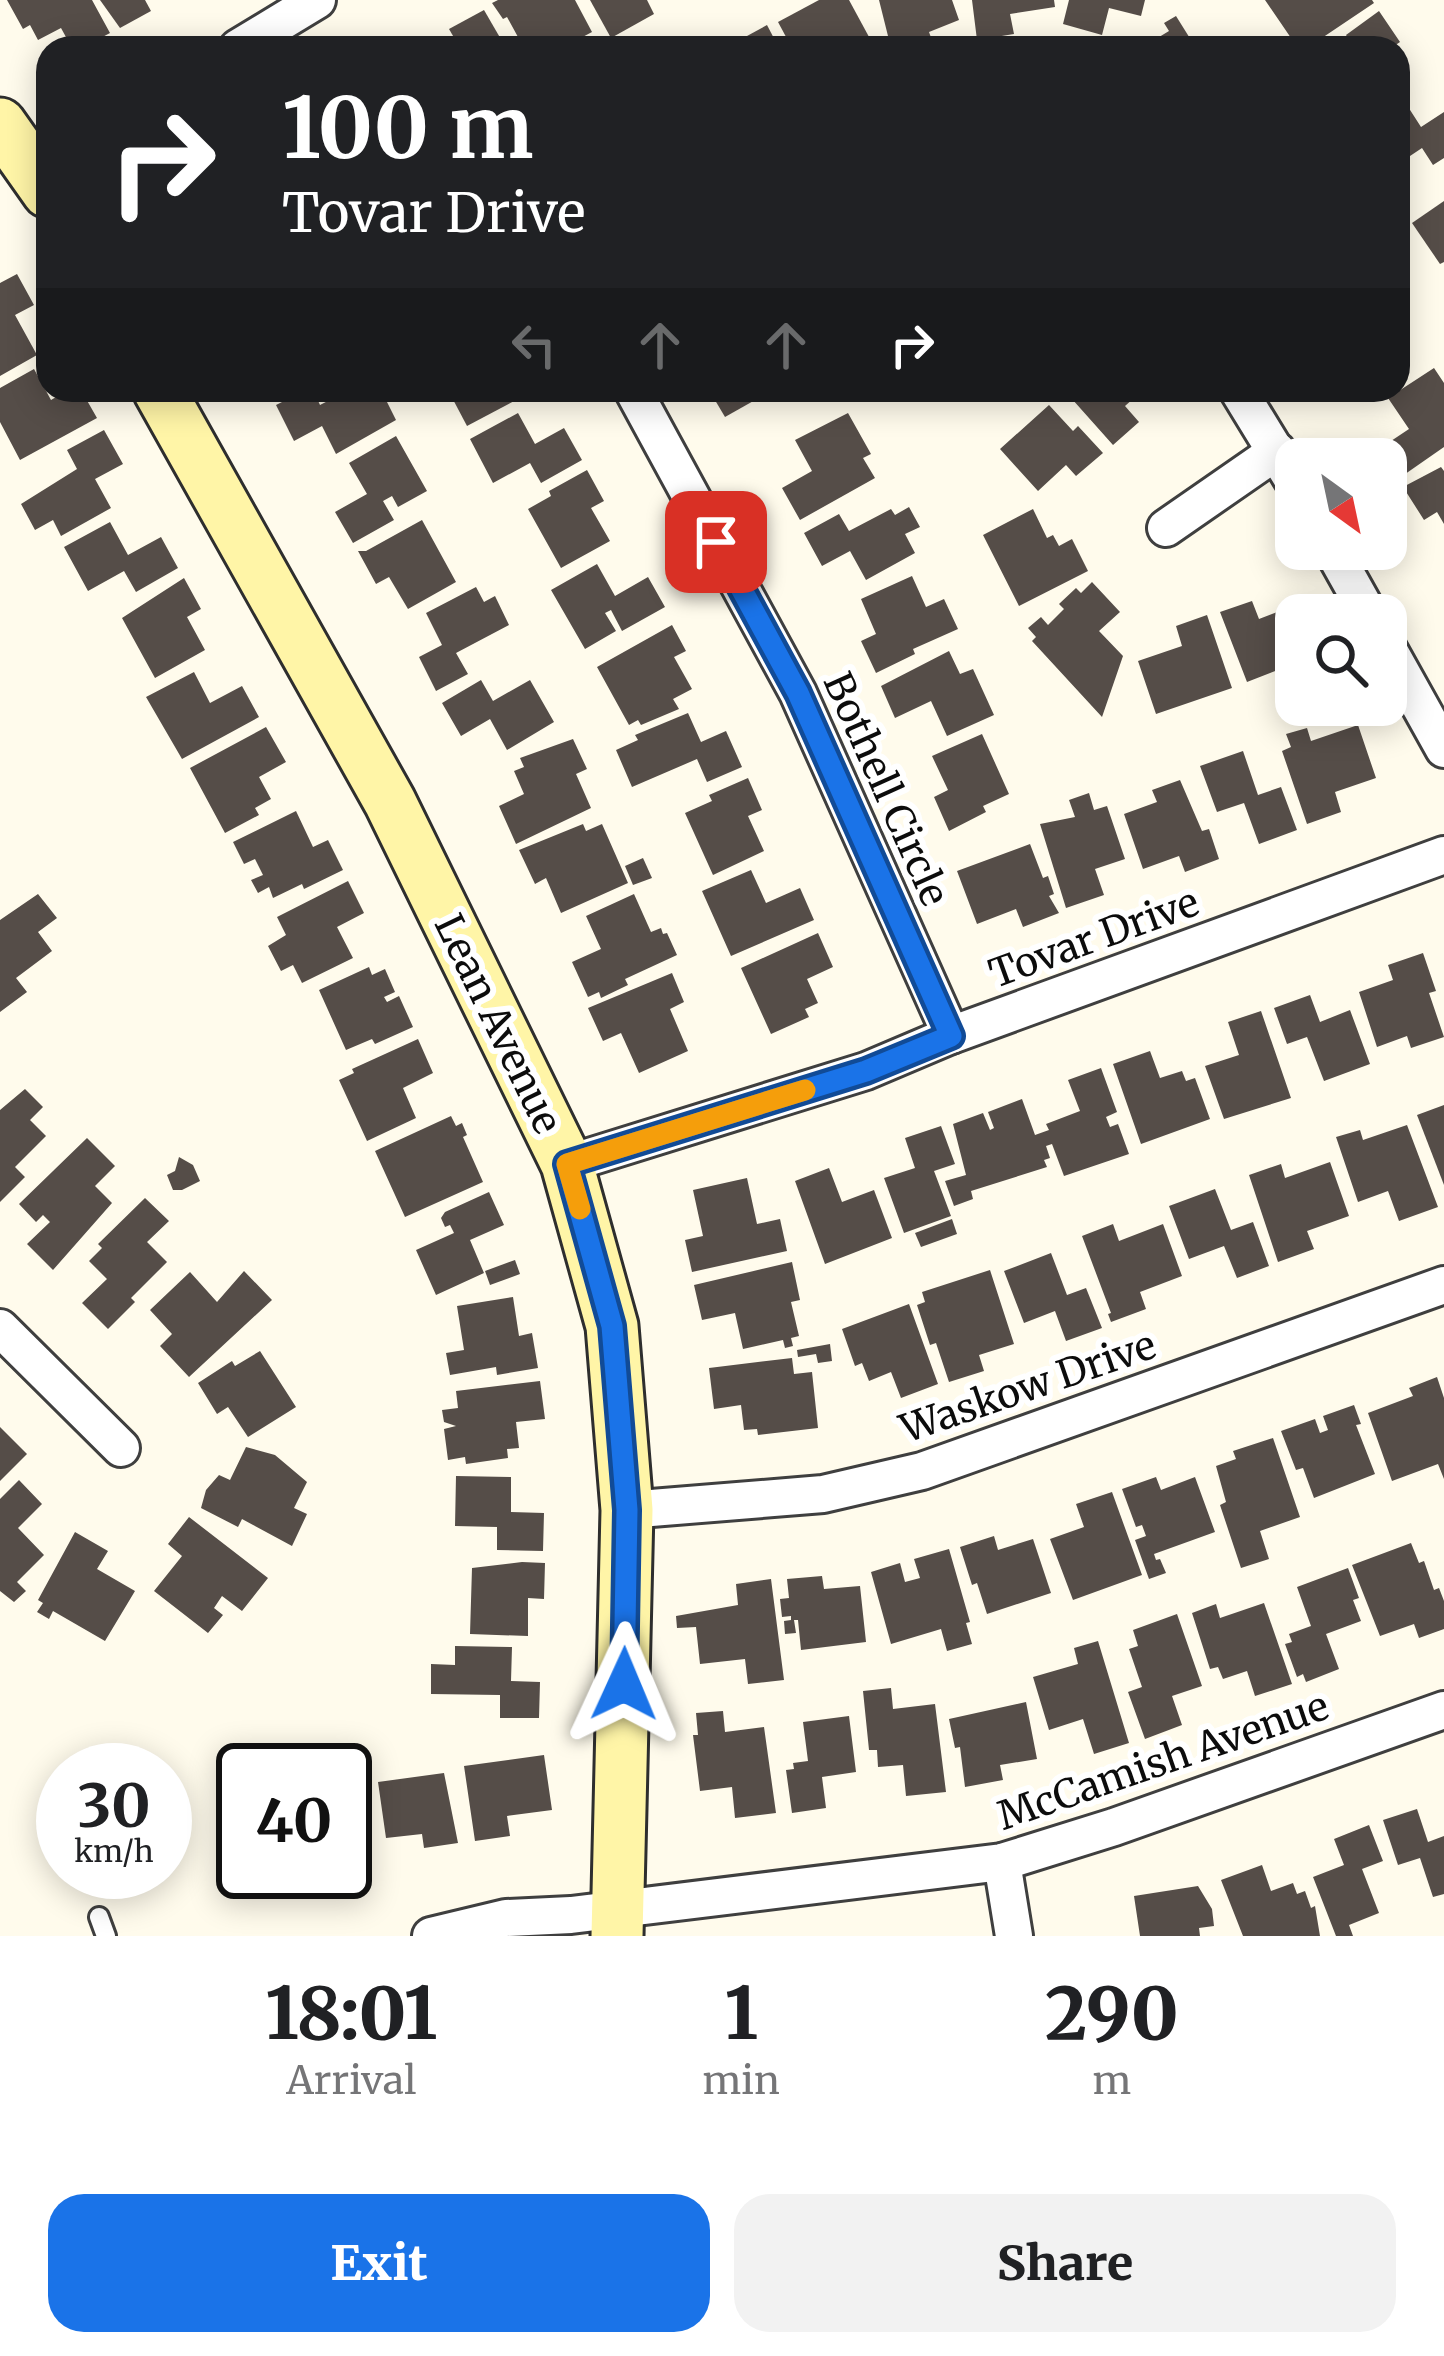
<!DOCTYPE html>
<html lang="en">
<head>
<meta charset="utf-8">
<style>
	body { margin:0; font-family:Merriweather,serif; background:#f2f2f2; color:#202124; height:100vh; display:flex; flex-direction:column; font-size:45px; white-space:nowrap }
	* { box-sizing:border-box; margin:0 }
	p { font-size:39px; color:#757577 }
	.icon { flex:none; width:66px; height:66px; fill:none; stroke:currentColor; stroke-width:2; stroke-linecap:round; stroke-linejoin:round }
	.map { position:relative; height:1936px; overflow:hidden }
	.panel { display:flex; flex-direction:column; background:#fff; flex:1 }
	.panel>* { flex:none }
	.hud { position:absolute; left:36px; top:36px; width:1374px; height:366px; border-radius:36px; box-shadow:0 6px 30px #0003; background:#202124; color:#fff; overflow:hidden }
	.needle { width:78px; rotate:147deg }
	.fabs { position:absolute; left:1275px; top:438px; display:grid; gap:24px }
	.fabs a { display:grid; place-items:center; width:132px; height:132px; border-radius:24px; background:#fff; box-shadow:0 6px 30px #0003; font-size:60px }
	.speed { position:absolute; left:36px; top:1743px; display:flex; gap:24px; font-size:60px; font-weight:700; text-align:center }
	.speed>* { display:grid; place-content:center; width:156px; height:156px; border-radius:50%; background:#fff; box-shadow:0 6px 30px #0003; line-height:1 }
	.speed small { font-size:30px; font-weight:400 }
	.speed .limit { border:6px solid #111; border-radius:18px; background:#fff; color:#111 }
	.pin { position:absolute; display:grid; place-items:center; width:102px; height:102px; color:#fff; margin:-51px; border-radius:24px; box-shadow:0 6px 18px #0006 }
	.me { position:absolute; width:132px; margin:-66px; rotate:1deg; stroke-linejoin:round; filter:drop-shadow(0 0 9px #0008) }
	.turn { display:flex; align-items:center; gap:42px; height:252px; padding:0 48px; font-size:54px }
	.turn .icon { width:156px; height:156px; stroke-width:2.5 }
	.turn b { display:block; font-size:84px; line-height:102px }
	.lanes { display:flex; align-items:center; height:114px; padding:0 48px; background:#0003; justify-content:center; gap:60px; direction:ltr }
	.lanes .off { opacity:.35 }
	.eta { display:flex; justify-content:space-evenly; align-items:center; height:204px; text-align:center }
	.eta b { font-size:72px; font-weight:800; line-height:84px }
	.button { display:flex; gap:24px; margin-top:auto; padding:24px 48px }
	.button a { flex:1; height:138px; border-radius:36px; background:#1a73e8; color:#fff; font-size:48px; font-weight:800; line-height:138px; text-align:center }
	.button a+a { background:#f2f2f2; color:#202124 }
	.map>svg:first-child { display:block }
	.building { fill:#554d48 }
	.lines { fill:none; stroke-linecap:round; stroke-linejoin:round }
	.lane-casing { stroke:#3f3f3f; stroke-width:24 }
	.street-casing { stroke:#3f3f3f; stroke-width:42 }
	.secondary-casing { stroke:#2e2e2e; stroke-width:57 }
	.lane { stroke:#fff; stroke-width:18 }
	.street { stroke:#fff; stroke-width:36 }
	.secondary { stroke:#fff5a7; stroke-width:51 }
	.route-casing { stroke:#114b97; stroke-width:30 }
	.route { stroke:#1a73e8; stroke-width:21 }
	.slow { stroke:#f59e0b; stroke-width:21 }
	.labels { text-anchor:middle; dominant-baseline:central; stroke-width:12; stroke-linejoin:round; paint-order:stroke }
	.street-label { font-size:39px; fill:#0c0c0c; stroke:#fff }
</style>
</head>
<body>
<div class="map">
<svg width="1444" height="1936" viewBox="0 0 1444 1936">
	<rect width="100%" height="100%" fill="#fffbec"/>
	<g class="building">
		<polygon points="7,0 92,0 110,33 82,48 72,48 61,28 38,40 30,25 23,29"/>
		<polygon points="100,0 145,0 151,11 120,28"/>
		<polygon points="498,0 575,0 592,32 562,48 524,48 507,17 503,19 492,3"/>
		<polygon points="590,0 647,0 654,14 611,38"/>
		<polygon points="819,0 849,0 875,48 792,48 778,22"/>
		<polygon points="879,0 952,0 959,20 929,32 934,46 891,48"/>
		<polygon points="972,0 1054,0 1055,7 1010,14 1014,34 977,40"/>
		<polygon points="1069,0 1145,0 1141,16 1109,8 1102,35 1063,24"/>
		<polygon points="1265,0 1372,0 1374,3 1307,48 1293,48 1287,40 1291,38"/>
		<polygon points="484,10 506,48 460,48 449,29"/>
		<polygon points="1379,11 1400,42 1391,48 1338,48 1349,40 1346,35"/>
		<polygon points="1176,16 1196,48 1141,48 1169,31 1164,23"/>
		<polygon points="767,25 779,48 725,48"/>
		<polygon points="1403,99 1421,127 1444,112 1444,158 1433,165 1422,148 1398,164 1398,103"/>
		<polygon points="1444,201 1444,262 1440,264 1412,223"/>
		<polygon points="17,274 34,305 15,315 37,355 0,376 0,283"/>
		<polygon points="1434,368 1444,383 1444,447 1398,479 1379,449 1409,429 1388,398"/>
		<polygon points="34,369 51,400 68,390 81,390 97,418 20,460 0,422 0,388"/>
		<polygon points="306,390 313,390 320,405 349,390 381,390 396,420 336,454 322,426 294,441 276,405"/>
		<polygon points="448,390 535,390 467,426"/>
		<polygon points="709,390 773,390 725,417"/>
		<polygon points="1064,390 1143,390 1125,406 1139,422 1113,445"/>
		<polygon points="1049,405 1073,431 1078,426 1103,453 1076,476 1066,465 1038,491 1000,449"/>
		<polygon points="518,413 535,444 564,428 582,460 541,483 530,463 493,483 470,439"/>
		<polygon points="848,413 871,454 863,458 875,478 800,520 782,488 812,471 795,440"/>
		<polygon points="104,430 123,464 95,479 111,508 61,536 53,520 35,530 21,504 77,469 67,450"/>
		<polygon points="396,436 427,491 398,507 392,496 383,501 394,520 353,543 335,512 367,494 349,463"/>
		<polygon points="1441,467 1444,471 1444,524 1437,512 1424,520 1403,487"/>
		<polygon points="587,470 604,501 591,508 610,541 561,568 528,509 551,496 549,491"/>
		<polygon points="909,507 920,527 905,534 915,553 866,580 850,551 822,566 804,533 839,514 849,531 891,509 895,515"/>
		<polygon points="1033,509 1047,538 1053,535 1059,546 1072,539 1088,571 1019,606 983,535"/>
		<polygon points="422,520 456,582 408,609 389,577 376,584 358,551 366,551"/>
		<polygon points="110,522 128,555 161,537 178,568 136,592 124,571 88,591 64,547"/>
		<polygon points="597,564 615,596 648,577 665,607 622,631 611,610 605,613 616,631 585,649 551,590"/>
		<polygon points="912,576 926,607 944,599 958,629 913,649 915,654 876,673 861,641 876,634 861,599"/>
		<polygon points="184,578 201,609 187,617 205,650 155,678 122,618"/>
		<polygon points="1092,582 1120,612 1099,631 1123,656 1102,717 1032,641 1036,637 1028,628 1041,617 1048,625 1064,609 1059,604 1076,588 1081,593"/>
		<polygon points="476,587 484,602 495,596 509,625 456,653 468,674 436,691 419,657 442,645 426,613"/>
		<polygon points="1252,601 1259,619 1301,603 1306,615 1296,615 1296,663 1247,682 1220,612"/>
		<polygon points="1207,615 1232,688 1156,714 1138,661 1182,646 1176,626"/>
		<polygon points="672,625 686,651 674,657 692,689 673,699 679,709 641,725 638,720 629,725 597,667"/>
		<polygon points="949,651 960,674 973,669 994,715 947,736 931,701 895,718 881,686"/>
		<polygon points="194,672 210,703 242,686 259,717 182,759 146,697"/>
		<polygon points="481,680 493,701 530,680 554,722 507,750 490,719 461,736 442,703"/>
		<polygon points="688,713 701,742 726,731 742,767 707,782 697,759 632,787 616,750 638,740 635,735"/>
		<polygon points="1358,725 1376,778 1335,792 1341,812 1307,824 1282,751 1291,747 1286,734 1307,728 1311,741"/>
		<polygon points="266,727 286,762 259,777 271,799 255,808 259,815 225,833 190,768"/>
		<polygon points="982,734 1009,794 983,806 986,812 949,831 934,797 948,790 932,756"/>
		<polygon points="573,739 587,769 576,774 591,808 516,844 499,806 524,794 514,771 524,767 520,758"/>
		<polygon points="1243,751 1258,795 1281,787 1297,830 1259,844 1244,803 1217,812 1200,766"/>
		<polygon points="748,778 762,810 748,816 764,851 713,875 685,813 712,801 709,795"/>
		<polygon points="1180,780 1202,831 1209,829 1219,859 1185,872 1179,856 1143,869 1124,814 1157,802 1152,790"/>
		<polygon points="1089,793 1094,810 1107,806 1125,859 1095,869 1104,895 1066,908 1040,824 1075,817 1069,800"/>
		<polygon points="296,811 313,847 328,840 343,870 304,889 302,884 273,898 269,887 258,893 251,880 263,875 255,859 244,864 233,842"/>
		<polygon points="583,824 586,831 602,824 628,883 561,913 546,878 535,884 519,850"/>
		<polygon points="1030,844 1043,878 1048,876 1054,894 1049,896 1059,913 1023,927 1016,909 977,924 957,871"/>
		<polygon points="643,858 652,878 633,885 625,866"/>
		<polygon points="751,870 766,903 800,888 814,920 731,956 702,891"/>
		<polygon points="348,881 364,913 337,927 353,958 302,983 293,965 281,971 268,946 286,935 277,917"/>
		<polygon points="38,894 57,918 38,932 52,951 16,978 27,992 0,1012 0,920"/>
		<polygon points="634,894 651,932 661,928 663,934 667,933 677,955 625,979 628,985 601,998 599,992 588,997 572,962 601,949 586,916"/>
		<polygon points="818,933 833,967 807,979 818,1003 805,1009 809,1017 771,1034 741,968"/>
		<polygon points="1423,953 1436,991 1429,993 1444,1037 1411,1048 1407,1036 1377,1047 1359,992 1393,980 1388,965"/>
		<polygon points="369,967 372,975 385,969 395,992 384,997 387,1002 399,996 413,1027 375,1044 372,1039 346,1050 319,990"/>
		<polygon points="672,973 684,1002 670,1009 688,1051 639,1073 621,1033 603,1041 588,1008"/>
		<polygon points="1310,995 1320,1022 1350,1010 1370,1064 1324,1081 1307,1037 1287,1044 1274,1008"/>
		<polygon points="1261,1011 1291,1098 1224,1119 1205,1066 1239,1055 1228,1022"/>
		<polygon points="418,1039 433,1073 403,1088 416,1118 367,1141 339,1080 354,1073 352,1069"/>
		<polygon points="1150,1051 1160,1078 1182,1071 1186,1081 1195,1078 1210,1119 1141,1144 1113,1064"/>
		<polygon points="1101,1068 1117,1112 1106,1117 1110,1127 1118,1124 1129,1154 1064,1176 1052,1144 1046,1146 1050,1158 1044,1160 1047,1167 971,1191 973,1199 954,1206 945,1181 966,1175 953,1124 983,1113 990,1130 994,1128 988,1112 1022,1099 1035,1135 1049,1130 1046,1124 1080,1111 1068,1080"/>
		<polygon points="25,1089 43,1107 30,1120 46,1136 15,1167 25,1177 0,1202 0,1110"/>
		<polygon points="1444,1105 1444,1185 1417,1115"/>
		<polygon points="451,1116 456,1126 462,1123 467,1135 463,1137 483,1182 405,1217 375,1151"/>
		<polygon points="1407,1125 1438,1207 1399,1221 1388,1191 1358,1202 1336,1137 1360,1130 1363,1140"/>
		<polygon points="941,1126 955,1164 934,1171 951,1216 904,1233 884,1178 915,1168 905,1138"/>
		<polygon points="87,1138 115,1166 95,1186 112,1203 53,1270 27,1244 50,1222 43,1215 36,1222 19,1204"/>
		<polygon points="179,1157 193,1165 200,1181 182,1190 173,1190 167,1175 175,1171"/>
		<polygon points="1330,1162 1349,1216 1307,1231 1314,1249 1278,1262 1249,1175 1281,1164 1285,1178"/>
		<polygon points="829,1168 842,1202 874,1190 892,1238 825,1264 795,1181"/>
		<polygon points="747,1178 757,1224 780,1219 787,1251 692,1272 685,1240 703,1236 693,1190"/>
		<polygon points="1215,1189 1231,1230 1253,1222 1269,1266 1237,1278 1224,1246 1189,1259 1169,1206"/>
		<polygon points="489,1192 504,1225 470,1240 484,1273 436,1295 416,1250 454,1233 450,1225 445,1227 441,1218 445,1212"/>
		<polygon points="145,1198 169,1221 147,1242 167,1262 131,1298 135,1302 108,1329 82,1303 107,1279 89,1261 102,1248 98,1244"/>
		<polygon points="952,1219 957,1234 921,1247 915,1233"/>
		<polygon points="1113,1224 1119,1241 1163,1224 1182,1276 1140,1292 1146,1309 1111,1322 1108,1314 1111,1313 1082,1236"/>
		<polygon points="1051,1253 1067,1295 1086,1288 1102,1328 1066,1341 1055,1311 1024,1323 1004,1271"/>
		<polygon points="515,1260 520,1274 490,1285 485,1271"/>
		<polygon points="792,1262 800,1300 791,1302 799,1336 791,1338 793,1346 785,1348 783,1340 743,1349 735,1313 702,1320 694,1285"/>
		<polygon points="990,1270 1014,1344 979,1355 984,1371 949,1382 936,1343 930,1345 917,1305 925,1302 922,1292"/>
		<polygon points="244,1271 272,1300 189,1377 160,1346 172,1334 150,1310 190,1272 217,1302"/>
		<polygon points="513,1297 519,1336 532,1333 538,1368 497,1375 496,1367 450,1375 446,1353 464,1350 457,1306"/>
		<polygon points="909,1304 938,1384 901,1398 891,1372 869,1381 862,1363 855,1366 842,1329"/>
		<polygon points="830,1344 832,1361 818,1363 816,1354 798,1357 797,1350"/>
		<polygon points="260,1351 296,1407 248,1437 228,1407 217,1414 198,1383 232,1361 235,1366"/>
		<polygon points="792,1358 794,1374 812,1372 818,1428 758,1435 757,1429 744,1430 741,1405 714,1409 709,1368"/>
		<polygon points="1437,1377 1444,1398 1444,1479 1438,1464 1392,1481 1368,1413 1413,1396 1409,1388"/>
		<polygon points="540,1381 545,1419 516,1422 519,1448 507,1449 508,1458 466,1464 465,1457 448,1460 444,1429 456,1426 444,1422 442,1410 458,1408 456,1391"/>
		<polygon points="1354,1405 1361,1424 1356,1425 1375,1474 1314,1498 1303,1468 1296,1470 1281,1431 1315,1419 1320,1433 1328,1430 1323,1416"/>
		<polygon points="0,1427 27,1454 0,1481"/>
		<polygon points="1273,1438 1300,1517 1260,1531 1269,1559 1241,1568 1220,1505 1226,1502 1216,1466 1236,1459 1233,1451"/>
		<polygon points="246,1447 275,1455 307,1482 294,1508 307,1514 292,1546 242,1519 238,1527 201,1508 206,1490 219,1475 230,1480"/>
		<polygon points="456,1476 511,1477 511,1512 544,1513 543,1551 497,1550 497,1527 455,1526"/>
		<polygon points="1156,1477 1161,1490 1195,1477 1215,1532 1154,1554 1156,1560 1160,1559 1166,1573 1149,1579 1135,1540 1146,1536 1142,1525 1136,1527 1122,1489"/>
		<polygon points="19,1480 42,1504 18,1528 44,1555 17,1582 26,1591 14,1602 0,1591 0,1499"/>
		<polygon points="1112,1492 1142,1575 1073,1600 1050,1539 1084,1527 1076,1504"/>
		<polygon points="189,1517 268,1578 242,1611 222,1596 214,1608 223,1615 208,1633 154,1591 182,1556 168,1544"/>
		<polygon points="75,1532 108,1551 97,1569 135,1591 105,1641 53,1611 49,1619 37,1612 43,1603 38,1600"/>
		<polygon points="994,1536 998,1550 1033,1539 1051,1593 987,1614 977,1583 972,1585 960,1547"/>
		<polygon points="1411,1543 1419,1563 1424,1561 1434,1590 1439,1588 1444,1601 1444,1629 1419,1638 1414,1624 1380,1636 1352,1565"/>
		<polygon points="949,1549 970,1622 966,1623 972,1644 947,1651 941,1629 891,1644 871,1572 900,1563 905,1582 920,1578 914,1559"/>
		<polygon points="522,1562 545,1563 544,1599 528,1598 528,1636 470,1634 472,1568"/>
		<polygon points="1348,1568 1359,1598 1353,1600 1361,1621 1326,1634 1339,1669 1306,1682 1303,1674 1297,1677 1285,1644 1292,1642 1289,1634 1311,1626 1297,1587"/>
		<polygon points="822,1576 824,1589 860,1586 866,1642 801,1650 798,1620 794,1620 796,1633 785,1634 784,1621 791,1620 791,1616 782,1617 780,1599 789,1598 787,1579"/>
		<polygon points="771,1579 784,1680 748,1684 745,1659 700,1664 696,1627 677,1628 676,1616 738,1605 736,1584"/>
		<polygon points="1264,1603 1292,1684 1255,1696 1247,1671 1223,1679 1218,1667 1210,1669 1192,1613 1216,1604 1220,1618"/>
		<polygon points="1177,1614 1202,1686 1172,1696 1182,1725 1145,1739 1128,1692 1142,1687 1129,1649 1138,1646 1133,1630"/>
		<polygon points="1098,1641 1129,1743 1094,1754 1083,1719 1049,1730 1033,1677 1078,1664 1074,1648"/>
		<polygon points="455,1646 512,1647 511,1681 540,1682 539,1718 500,1718 500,1695 431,1694 431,1664 455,1665"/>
		<polygon points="891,1688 893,1709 935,1704 946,1792 906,1796 903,1765 878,1767 877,1750 869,1750 863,1691"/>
		<polygon points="1026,1702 1037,1759 1000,1765 1003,1780 965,1787 960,1747 955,1748 949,1719"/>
		<polygon points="723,1711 725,1732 764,1727 776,1813 735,1818 732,1787 700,1791 693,1735 698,1735 696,1713"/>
		<polygon points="849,1716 856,1772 822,1777 826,1808 792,1813 786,1770 794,1769 793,1763 808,1761 803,1722"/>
		<polygon points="544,1755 552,1810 507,1816 510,1836 475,1841 464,1766"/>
		<polygon points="444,1773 458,1843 424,1848 422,1834 386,1838 378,1782"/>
		<polygon points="1417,1809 1428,1842 1444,1836 1444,1894 1433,1897 1420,1858 1398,1865 1383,1820"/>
		<polygon points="1369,1825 1383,1861 1362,1869 1379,1913 1349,1925 1353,1936 1336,1936 1313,1877 1344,1865 1334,1839"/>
		<polygon points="1262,1865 1271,1891 1293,1883 1297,1894 1305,1891 1311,1908 1315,1906 1320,1936 1243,1936 1221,1880"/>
		<polygon points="278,1872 328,1872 295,1895"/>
		<polygon points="1198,1886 1212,1909 1214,1926 1199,1928 1200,1936 1140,1936 1134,1896"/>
	</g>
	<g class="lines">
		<defs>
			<polyline id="lane" points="99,1917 106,1936"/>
			<g id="street">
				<polyline points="238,48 317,0"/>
				<polyline points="633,390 798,693 951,1035"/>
				<polyline points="1238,390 1296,485"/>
				<polyline points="1166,528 1277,451"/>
				<polyline points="1332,549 1369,615"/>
				<polyline points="1386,645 1444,749"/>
				<polyline points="567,1164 866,1071 951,1035 1444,855"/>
				<polyline points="0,1328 121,1448"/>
				<polyline points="627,1510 823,1494 922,1471 1444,1285"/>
				<polyline points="1002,1862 1014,1936"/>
				<polyline points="431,1936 506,1918 571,1915 1002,1862 1114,1827 1444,1710"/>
			</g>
			<g id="secondary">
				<polyline points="0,124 48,192"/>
				<polyline points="159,390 390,802 567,1164 612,1326 627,1510 617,1936"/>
			</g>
		</defs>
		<use href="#lane" class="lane-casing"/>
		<use href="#street" class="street-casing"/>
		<use href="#secondary" class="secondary-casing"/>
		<use href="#lane" class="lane"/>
		<use href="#street" class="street"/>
		<use href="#secondary" class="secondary"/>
	</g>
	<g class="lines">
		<defs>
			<polyline id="route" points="624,1684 627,1510 612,1326 567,1164 866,1071 951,1036 798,693 716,542"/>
		</defs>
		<use href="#route" class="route-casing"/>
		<use href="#route" class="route"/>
		<polyline class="slow" points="580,1209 567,1164 805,1090"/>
	</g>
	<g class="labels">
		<g class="street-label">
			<text transform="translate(886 789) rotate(66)">Bothell Circle</text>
			<text transform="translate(1094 938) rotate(-20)">Tovar Drive</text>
			<text transform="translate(498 1024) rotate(64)">Lean Avenue</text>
			<text transform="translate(1028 1387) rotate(-19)">Waskow Drive</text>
			<text transform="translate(1163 1761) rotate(-19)">McCamish Avenue</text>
		</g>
	</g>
</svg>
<div class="fabs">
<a><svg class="needle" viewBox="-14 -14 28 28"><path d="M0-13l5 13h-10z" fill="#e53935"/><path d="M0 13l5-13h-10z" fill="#757577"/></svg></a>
<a><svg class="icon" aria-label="search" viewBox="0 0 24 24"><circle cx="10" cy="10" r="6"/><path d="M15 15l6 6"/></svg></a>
</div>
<div class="speed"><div>30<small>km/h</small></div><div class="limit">40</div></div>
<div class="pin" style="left:716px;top:542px;background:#d93025"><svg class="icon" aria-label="arrive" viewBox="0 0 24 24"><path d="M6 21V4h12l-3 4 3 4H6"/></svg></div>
<svg class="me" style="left:624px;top:1684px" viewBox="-20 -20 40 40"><path d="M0-17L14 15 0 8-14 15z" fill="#1a73e8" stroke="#fff" stroke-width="4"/></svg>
<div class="hud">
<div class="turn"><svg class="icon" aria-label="right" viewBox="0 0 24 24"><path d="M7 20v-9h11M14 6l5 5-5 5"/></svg><div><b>100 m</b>Tovar Drive</div></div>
<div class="lanes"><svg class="icon off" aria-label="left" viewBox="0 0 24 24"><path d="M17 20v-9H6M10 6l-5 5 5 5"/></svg><svg class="icon off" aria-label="ahead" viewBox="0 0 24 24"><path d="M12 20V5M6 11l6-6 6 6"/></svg><svg class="icon off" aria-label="ahead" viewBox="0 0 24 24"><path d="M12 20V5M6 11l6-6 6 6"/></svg><svg class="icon" aria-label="right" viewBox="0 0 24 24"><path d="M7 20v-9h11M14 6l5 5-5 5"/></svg></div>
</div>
</div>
<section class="panel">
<div class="eta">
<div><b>18:01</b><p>Arrival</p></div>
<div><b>1</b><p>min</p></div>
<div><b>290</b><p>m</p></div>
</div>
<div class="button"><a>Exit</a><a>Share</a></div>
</section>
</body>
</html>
